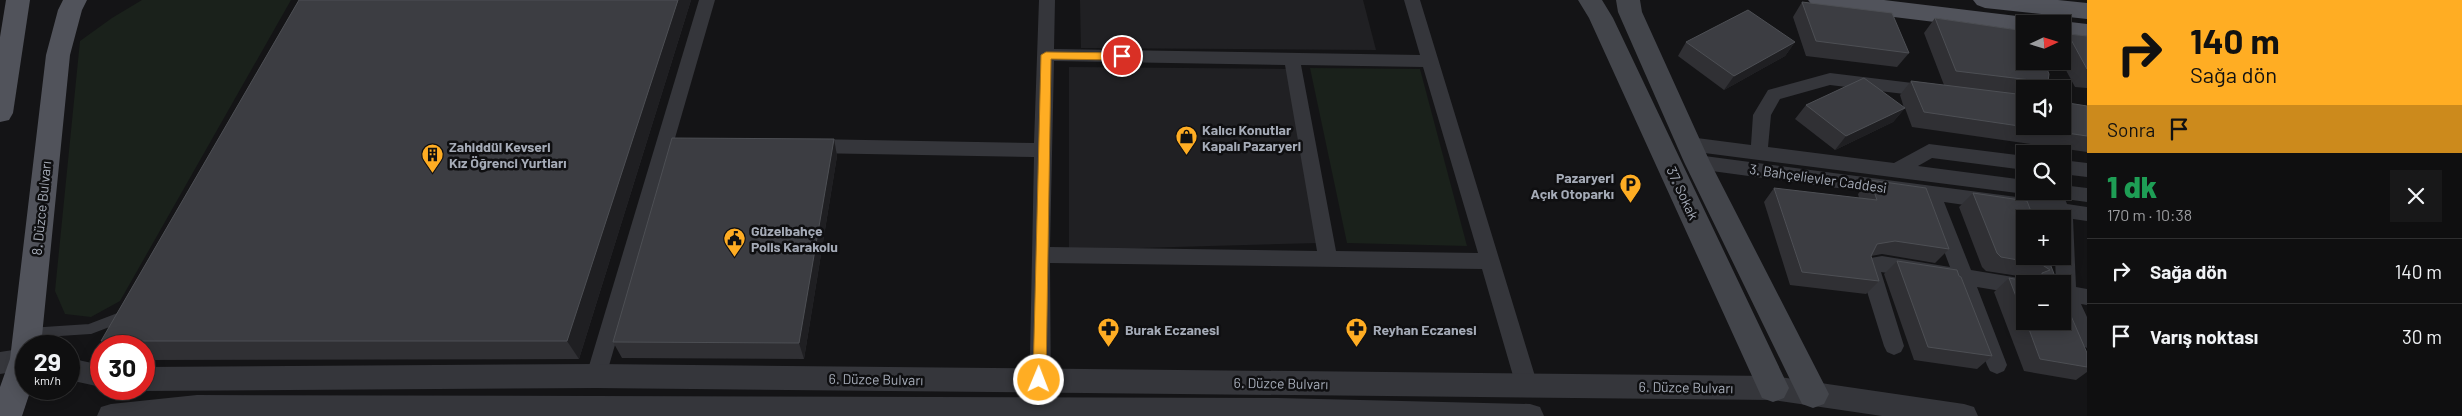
<!DOCTYPE html>
<html lang="tr">
<head>
<meta charset="utf-8">
<style>
	body { margin:0; font-family:Barlow,sans-serif; background:#181819; color:#f1f3f6; height:100vh; display:flex; flex-direction:column; font-size:19px; white-space:nowrap }
	* { box-sizing:border-box; margin:0 }
	p { font-size:16px; color:#9b9c9f }
	.icon { flex:none; width:28px; height:28px; fill:none; stroke:currentColor; stroke-width:2; stroke-linecap:round; stroke-linejoin:round }
	.map { position:relative; flex:1; overflow:hidden }
	.sheet { display:flex; flex-direction:column; background:#0f0f10; width:375px }
	.sheet>* { flex:none }
	.guide { background:#ffad23; color:#111; overflow:hidden }
	.needle { width:32px; rotate:86deg }
	.controls { position:absolute; left:2016px; top:15px; display:grid; gap:10px }
	.controls a { display:grid; place-items:center; width:55px; height:55px; border-radius:0px; background:#0f0f10; box-shadow:0 2px 12px #0003,0 0 0 1px #2f2f30; font-size:25px }
	.speed { position:absolute; left:15px; top:335px; display:flex; gap:10px; font-size:25px; font-weight:700; text-align:center }
	.speed>* { display:grid; place-content:center; width:65px; height:65px; border-radius:50%; background:#0f0f10; box-shadow:0 2px 12px #0003,0 0 0 1px #2f2f30; line-height:1 }
	.speed small { font-size:12px; font-weight:400 }
	.speed .limit { border:8px solid #d22; background:#fff; color:#111 }
	.pin { position:absolute; display:grid; place-items:center; width:42px; height:42px; color:#fff; margin:-21px; border:2px solid #fff; border-radius:50%; box-shadow:0 1px 5px #0007 }
	.me { position:absolute; width:55px; margin:-28px; rotate:1deg; stroke-linejoin:round; filter:drop-shadow(0 0 4px #0008) }
	.turn { display:flex; align-items:center; gap:18px; height:105px; padding:0 20px; font-size:22px }
	.turn .icon { width:65px; height:65px; stroke-width:2.5 }
	.turn b { display:block; font-size:35px; line-height:42px }
	.then { display:flex; align-items:center; height:48px; padding:0 20px; background:#0003; gap:10px; font-size:19px }
	.round { display:grid; place-items:center; flex:none; width:52px; height:52px; border-radius:0px; background:#181819 }
	.overview { display:flex; align-items:center; justify-content:space-between; height:85px; padding:0 20px }
	h1 { font-size:30px; font-weight:800; line-height:38px; color:#1e9e55 }
	ul { padding:0; list-style:none }
	li { display:flex; align-items:center; gap:15px; height:65px; padding:0 20px; border-top:1px solid #2f2f30 }
	li div { flex:1 }
	li b { display:block; font-size:19px }
	li em { font-style:normal }
	main { display:flex; flex:1; min-height:0 }
	.map>svg:first-child { display:block }
	.built { fill:#202023 }
	.green { fill:#1a211b }
	.lines { fill:none; stroke-linecap:round; stroke-linejoin:round }
	.service { stroke:#35363b; stroke-width:10 }
	.minor { fill:#35363b; fill-rule:evenodd }
	.tertiary { fill:#35363b; fill-rule:evenodd }
	.secondary { fill:#43454b; fill-rule:evenodd }
	.primary { fill:#51535b; fill-rule:evenodd }
	.wall { fill:#303034 }
	.shaded-wall { fill:#1f1f22 }
	.building { fill:#3c3d42; stroke:#4d4f54 }
	.route { fill:#ffad23; stroke:#a67017 }
	.labels { text-anchor:middle; dominant-baseline:central; stroke-width:5; stroke-linejoin:round; paint-order:stroke }
	.poi-label { font-size:14px; font-weight:bold; fill:#a5abb7; stroke:#0f0f11; text-anchor:start }
	.street-label { font-size:14px; fill:#a5abb7; stroke:#0f0f11 }
</style>
</head>
<body>
<main>
<div class="map">
<svg width="2087" height="416" viewBox="0 0 2087 416">
	<rect width="100%" height="100%" fill="#141416"/>
	<g class="built">
		<polygon points="1080,0 1363,0 1376,50 1081,48"/>
		<polygon points="1069,67 1287,69 1318,243 1069,250"/>
	</g>
	<g class="green">
		<polygon points="142,0 291,0 120,301 91,317 65,314 55,291 80,41 112,18"/>
		<polygon points="1310,68 1420,69 1467,246 1347,243"/>
	</g>
	<g class="lines">
		<polyline class="service" points="29,333 90,329 124,316"/>
		<g class="minor">
			<polygon points="699,0 715,0 606,376 603,382 596,385 589,382 586,376"/>
			<path d="M1039,0h16l-1,49 366,6 -16,-55h16l118,386 -4,7 -7,2 -7,-2 -4,-7 -34,-117 -432,-6 1,145 -3,7h-16l-3,-7 5,-251 -223,-4 -6,-2 -3,-5 3,-5 6,-2 223,4zM1054,61l231,4 32,186 -267,-4zM1301,65l122,2 55,186 -142,-2z"/>
			<polygon points="1830,73 1929,85 1935,87 1938,91 1935,95 1929,97 1830,85 1780,99 1771,115 1768,147 1894,163 1929,144 2025,156 2025,170 1932,158 1918,166 2025,180 2025,191 2032,192 2025,194 1689,151 1683,149 1680,144 1683,139 1689,137 1751,145 1753,115 1768,90"/>
			<polygon points="1697,155 2047,201 2043,191 2062,191 2062,185 2087,188 2087,202 2065,199 2067,204 2087,207 2087,221 2073,219 2076,287 2087,289 2087,305 2081,304 2087,317 2087,348 2080,345 2062,307 2062,284 2056,284 2055,256 2062,256 2062,219 1944,202 1971,270 2025,279 2033,284 2025,284 2025,295 1977,287 2007,365 2004,371 1997,374 1990,371 1987,365 1956,284 1881,272 1904,346 1901,352 1894,355 1887,352 1884,346 1860,269 1865,259 1882,256 1950,267 1926,203 1927,200 1697,169 1691,167 1688,162 1691,157"/>
			<polygon points="2062,160 2087,163 2087,177 2062,174"/>
		</g>
		<g class="tertiary">
			<polygon points="26,348 26,370 0,374 0,352"/>
			<polygon points="69,358 101,365 101,387 69,380"/>
			<polygon points="596,364 1773,376 1964,404 1974,407 1978,416 1882,416 1773,400 596,388 144,391 139,389 144,389 144,367"/>
			<polygon points="197,395 1278,398 1530,404 1540,407 1544,416 97,416 101,407 111,404"/>
		</g>
		<g class="secondary">
			<polygon points="1578,0 1602,0 1613,18 1789,388 1784,398 1773,402 1762,398 1589,18"/>
			<polygon points="1616,0 1640,0 1642,12 1710,162 1829,394 1824,404 1813,408 1802,404 1684,162 1618,12"/>
		</g>
		<g class="primary">
			<polygon points="6,0 30,0 13,113 9,120 0,122 0,37"/>
			<polygon points="63,0 87,0 82,10 70,55 41,346 26,346 26,389 31,389 22,416 0,416 0,387 10,359 46,55 58,10"/>
			<polygon points="1808,0 1884,0 2025,17 2033,19 2036,24 2025,24 2025,33 1820,8 1812,5"/>
			<polygon points="1973,0 2058,0 2087,3 2087,19 1985,8 1977,5"/>
			<polygon points="2062,21 2087,24 2087,40 2062,37 2062,24 2053,24"/>
		</g>
	</g>
	<g class="wall">
		<polygon points="299,0 691,0 579,359 144,360 144,346 107,346 101,341"/>
		<polygon points="1802,2 1909,53 1897,67 1806,56 1793,17"/>
		<polygon points="1935,18 2025,31 2047,89 2025,89 2025,126 2087,106 2087,152 1912,127 1905,108 1893,122 1835,150 1795,119 1806,105 1904,108 1900,95 1911,81 1944,85 1924,33"/>
		<polygon points="2068,34 2087,36 2087,88 2075,87 2061,61 2062,61 2062,39"/>
		<polygon points="1686,42 1795,42 1785,56 1724,90 1678,56"/>
		<polygon points="834,139 837,156 804,359 622,358 613,342"/>
		<polygon points="1870,180 1949,249 1935,263 1882,254 1871,256 1879,281 1866,294 1790,285 1764,202 1774,188 1859,198 1858,194"/>
		<polygon points="1973,193 2052,262 2050,264 2058,284 2025,284 2025,321 2062,321 2087,353 2087,372 2076,380 2024,371 1994,292 2009,278 2032,282 2025,277 1986,271 1982,267 1959,207"/>
		<polygon points="1897,261 1992,356 1977,369 1914,360 1884,274"/>
	</g>
	<g class="shaded-wall">
		<polygon points="678,0 691,0 579,359 567,341"/>
		<polygon points="1795,42 1785,56 1724,90 1734,76"/>
		<polygon points="1905,108 1893,122 1835,150 1846,136"/>
		<polygon points="834,139 837,156 804,359 799,343"/>
	</g>
	<g class="building">
		<polygon points="299,0 678,0 567,341 101,341"/>
		<polygon points="1802,2 1892,13 1909,53 1816,41"/>
		<polygon points="1748,10 1795,42 1734,76 1686,42"/>
		<polygon points="1935,18 2025,31 2025,61 2044,61 2049,74 2047,89 2040,89 2039,81 1956,71"/>
		<polygon points="2068,34 2087,36 2087,69"/>
		<polygon points="1864,78 1905,108 1846,136 1806,105"/>
		<polygon points="1911,81 2025,95 2025,126 2062,126 2062,102 2087,106 2087,136 1924,112"/>
		<polygon points="672,138 834,139 799,343 613,342"/>
		<polygon points="1870,180 1926,188 1949,249 1895,241 1877,244 1871,256 1879,281 1802,272 1774,188 1877,200"/>
		<polygon points="1973,193 2027,201 2034,219 2025,219 2025,256 2050,256 2052,262 2049,261 2058,284 2025,284 2025,320 2009,278 2040,284 2042,282 2042,273 2050,270 2041,264 2001,257 1997,253"/>
		<polygon points="1897,261 1957,270 1959,276 1961,277 1992,356 1928,347"/>
		<polygon points="2062,295 2087,353 2087,367 2040,359 2026,321 2062,321"/>
	</g>
	<polygon class="route" points="1046,52 1122,53 1127,56 1122,60 1051,59 1046,380 1044,384 1035,384 1033,380 1041,55"/>
	<defs>
		<symbol id="shop-pin" viewBox="-11 -11 22 30"><path d="M0 17L-7.5 6A9.5 9.5 0 1 1 7.5 6Z" fill="#ffad23" stroke="#0f0f11"/><path d="M-5-2.5h2.3a2.7 3.5 0 0 1 5.4 0H5L5.5 6h-11ZM-1.5-2.5h3a1.5 2.3 0 0 0-3 0Z" fill="#111"/></symbol>
		<symbol id="building-pin" viewBox="-11 -11 22 30"><path d="M0 17L-7.5 6A9.5 9.5 0 1 1 7.5 6Z" fill="#ffad23" stroke="#0f0f11"/><path d="M-4-6H4V6H1V3H-1V6H-4ZM-2.5-4.3h1.7v1.8h-1.7ZM.8-4.3h1.7v1.8H.8ZM-2.5-1h1.7V.8h-1.7ZM.8-1h1.7V.8H.8Z" fill="#111"/></symbol>
		<symbol id="parking-pin" viewBox="-11 -11 22 30"><path d="M0 17L-7.5 6A9.5 9.5 0 1 1 7.5 6Z" fill="#ffad23" stroke="#0f0f11"/><path d="M-3.5-5.5H1a3.5 3.5 0 0 1 0 7H-1V5.5H-3.5ZM-1-3.4V-.6H.8a1.4 1.4 0 0 0 0-2.8Z" fill="#111"/></symbol>
		<symbol id="civic-pin" viewBox="-11 -11 22 30"><path d="M0 17L-7.5 6A9.5 9.5 0 1 1 7.5 6Z" fill="#ffad23" stroke="#0f0f11"/><path d="M-.6-6.5H3V-4.5H.6V-3L4-1V1h2V6H-6V1h2V-1L-.6-3ZM-1.2 2.5V6h2.4V2.5Z" fill="#111"/></symbol>
		<symbol id="pharmacy-pin" viewBox="-11 -11 22 30"><path d="M0 17L-7.5 6A9.5 9.5 0 1 1 7.5 6Z" fill="#ffad23" stroke="#0f0f11"/><path d="M-2-6h4v4h4v4h-4v4h-4v-4h-4v-4h4Z" fill="#111"/></symbol>
	</defs>
	<g fill-rule="evenodd">
		<use href="#shop-pin" x="1174" y="124" width="25" height="34"/>
		<use href="#building-pin" x="420" y="142" width="25" height="34"/>
		<use href="#parking-pin" x="1618" y="172" width="25" height="34"/>
		<use href="#civic-pin" x="722" y="226" width="25" height="34"/>
		<use href="#pharmacy-pin" x="1096" y="316" width="25" height="34"/>
		<use href="#pharmacy-pin" x="1344" y="316" width="25" height="34"/>
	</g>
	<g class="labels">
		<g class="poi-label">
			<text x="1202" y="129">Kalıcı Konutlar<tspan x="1202" dy="16">Kapalı Pazaryeri</tspan></text>
			<text x="449" y="146">Zahiddül Kevseri<tspan x="449" dy="16">Kız Öğrenci Yurtları</tspan></text>
			<text x="1614" y="177" text-anchor="end">Pazaryeri<tspan x="1614" dy="16">Açık Otoparkı</tspan></text>
			<text x="751" y="230">Güzelbahçe<tspan x="751" dy="16">Polis Karakolu</tspan></text>
			<text x="1125" y="329">Burak Eczanesi</text>
			<text x="1373" y="329">Reyhan Eczanesi</text>
		</g>
		<g class="street-label">
			<text transform="translate(1818 178) rotate(8)">3. Bahçelievler Caddesi</text>
			<text transform="translate(1683 193) rotate(65)">37. Sokak</text>
			<text transform="translate(41 208) rotate(-84)">8. Düzce Bulvarı</text>
			<text transform="translate(876 379) rotate(1)">6. Düzce Bulvarı</text>
			<text transform="translate(1281 383) rotate(1)">6. Düzce Bulvarı</text>
			<text transform="translate(1686 387) rotate(1)">6. Düzce Bulvarı</text>
		</g>
	</g>
</svg>
<div class="controls">
<a><svg class="needle" viewBox="-14 -14 28 28"><path d="M0-13l5 13h-10z" fill="#e53935"/><path d="M0 13l5-13h-10z" fill="#9b9c9f"/></svg></a>
<a><svg class="icon" aria-label="sound" viewBox="0 0 24 24"><path d="M4 9h4l5-4v14l-5-4H4zM17 9q2 3 0 6"/></svg></a>
<a><svg class="icon" aria-label="search" viewBox="0 0 24 24"><circle cx="10" cy="10" r="6"/><path d="M15 15l6 6"/></svg></a>
<a>+</a>
<a>−</a>
</div>
<div class="speed"><div>29<small>km/h</small></div><div class="limit">30</div></div>
<div class="pin" style="left:1122px;top:56px;background:#d93025"><svg class="icon" aria-label="arrive" viewBox="0 0 24 24"><path d="M6 21V4h12l-3 4 3 4H6"/></svg></div>
<svg class="me" style="left:1039px;top:380px" viewBox="-20 -20 40 40"><circle r="17" fill="#ffad23" stroke="#fff" stroke-width="3"/><path d="M0-11L8 9 0 5-8 9z" fill="#fff"/></svg>
</div>
<section class="sheet">
<div class="guide">
<div class="turn"><svg class="icon" aria-label="right" viewBox="0 0 24 24"><path d="M7 20v-9h11M14 6l5 5-5 5"/></svg><div><b>140 m</b>Sağa dön</div></div>
<div class="then">Sonra<svg class="icon" aria-label="arrive" viewBox="0 0 24 24"><path d="M6 21V4h12l-3 4 3 4H6"/></svg></div>
</div>
<div class="overview"><div><h1>1 dk</h1><p>170 m · 10:38</p></div><a class="round"><svg class="icon" aria-label="close" viewBox="0 0 24 24"><path d="M6 6l12 12M18 6L6 18"/></svg></a></div>
<ul>
<li><svg class="icon" aria-label="right" viewBox="0 0 24 24"><path d="M7 20v-9h11M14 6l5 5-5 5"/></svg><div><b>Sağa dön</b></div><em>140 m</em></li>
<li><svg class="icon" aria-label="arrive" viewBox="0 0 24 24"><path d="M6 21V4h12l-3 4 3 4H6"/></svg><div><b>Varış noktası</b></div><em>30 m</em></li>
</ul>
</section>
</main>
</body>
</html>
